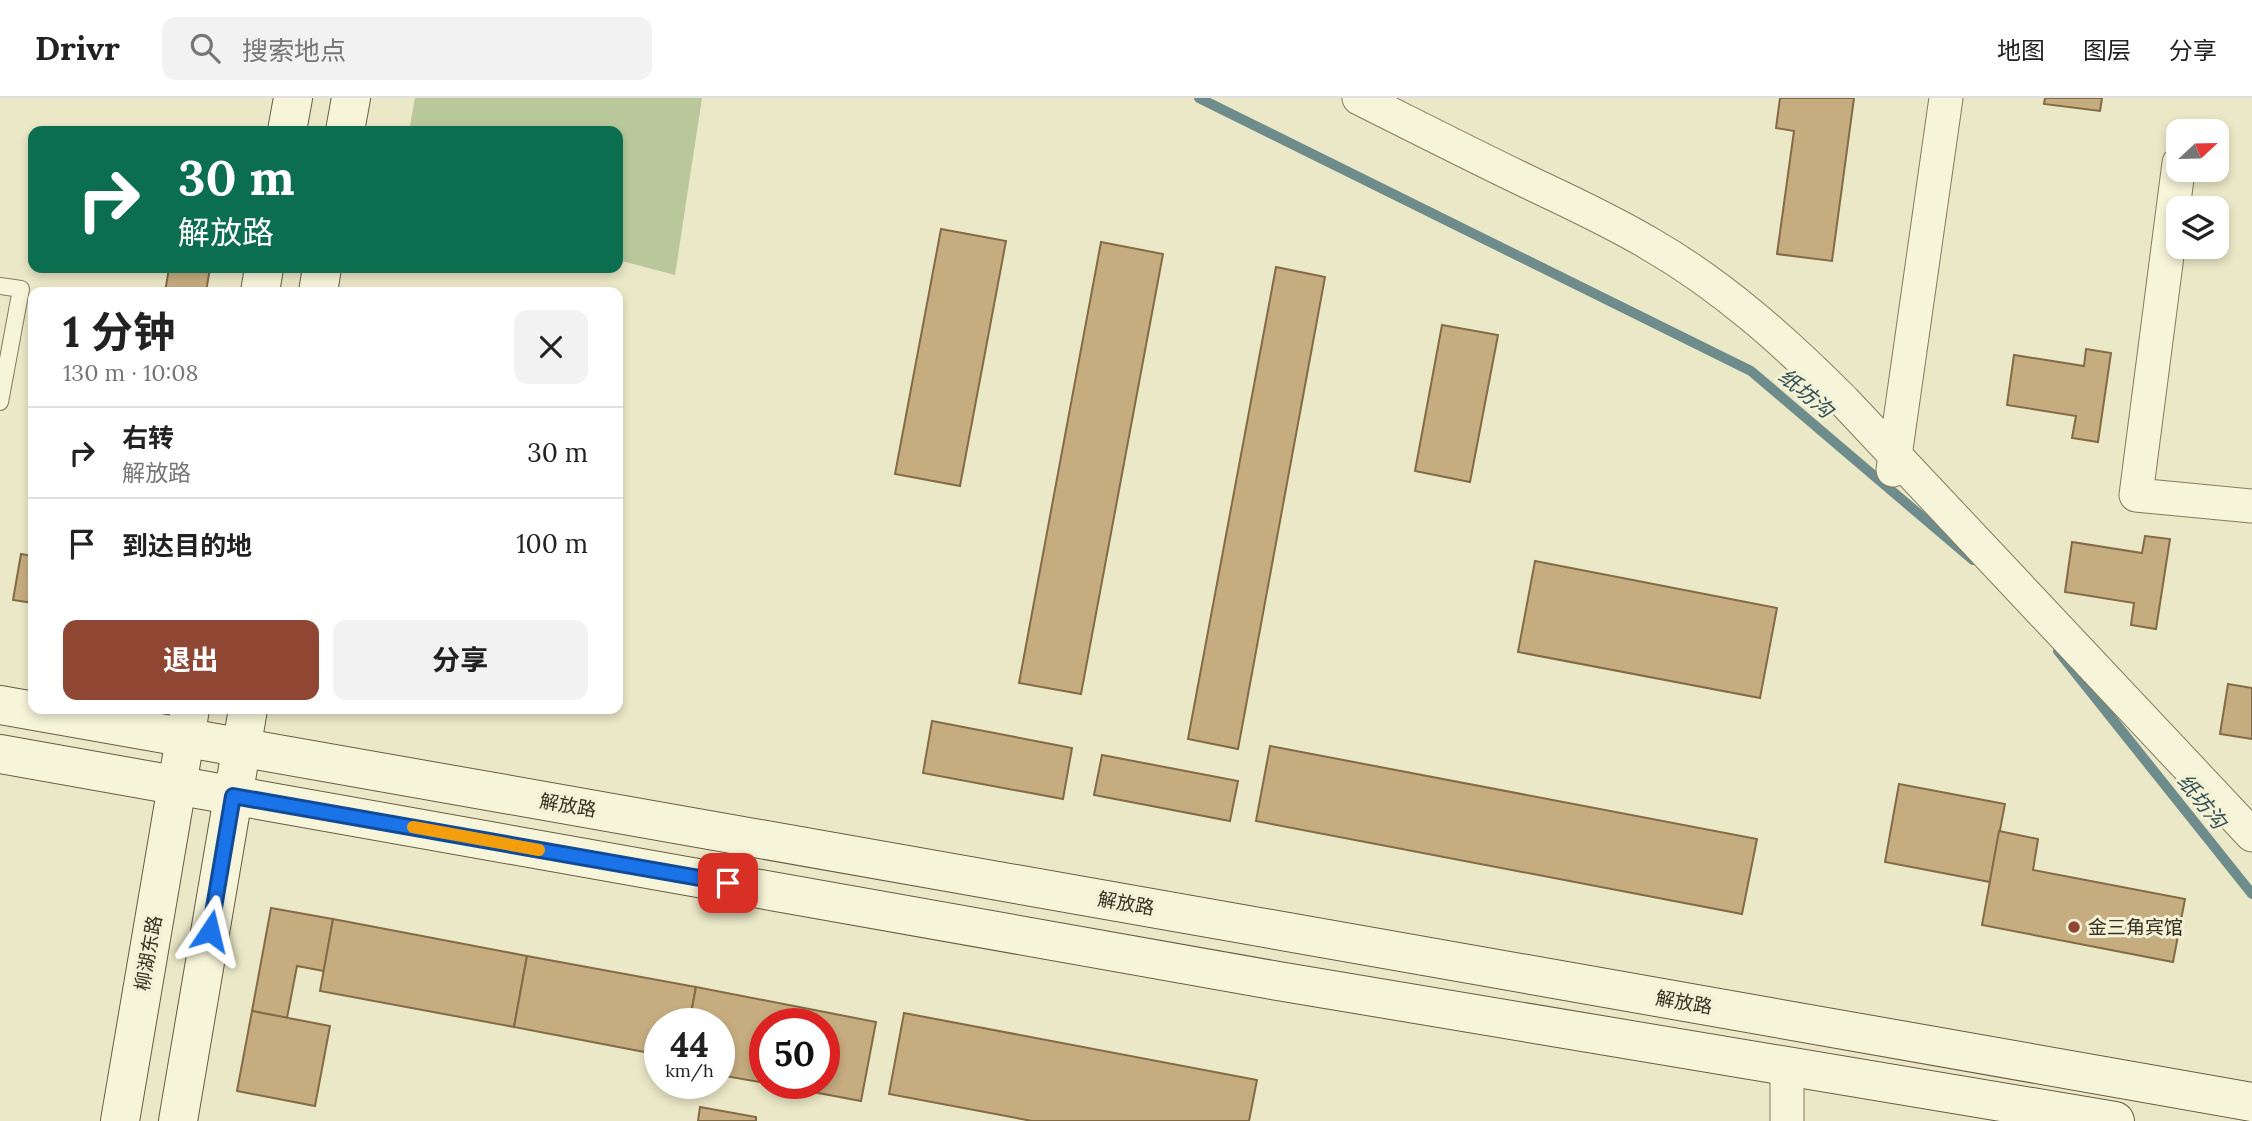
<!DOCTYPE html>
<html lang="zh">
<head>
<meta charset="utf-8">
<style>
	body { margin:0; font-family:Lora,"Noto Sans SC",serif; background:#f2f2f2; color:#222; height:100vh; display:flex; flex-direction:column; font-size:26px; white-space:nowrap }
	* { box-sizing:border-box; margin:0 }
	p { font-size:23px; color:#767676 }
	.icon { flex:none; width:38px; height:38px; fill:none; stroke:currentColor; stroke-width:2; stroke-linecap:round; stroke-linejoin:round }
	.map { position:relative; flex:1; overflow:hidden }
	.drawer { position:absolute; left:28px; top:189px; width:595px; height:427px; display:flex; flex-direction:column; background:#fff; border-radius:14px; box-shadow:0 4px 10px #0003 }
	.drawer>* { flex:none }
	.hud { position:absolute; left:28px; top:28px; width:595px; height:147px; border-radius:14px; box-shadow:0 4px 10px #0003; background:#0b6e4f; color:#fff; overflow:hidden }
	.needle { width:46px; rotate:68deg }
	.fabs { position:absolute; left:2166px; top:21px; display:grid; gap:14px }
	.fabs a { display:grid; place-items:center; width:63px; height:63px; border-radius:14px; background:#fff; box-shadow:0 4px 10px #0003; font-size:35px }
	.speed { position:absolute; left:644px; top:910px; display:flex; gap:14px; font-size:35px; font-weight:700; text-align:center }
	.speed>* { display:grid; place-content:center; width:91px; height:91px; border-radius:50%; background:#fff; box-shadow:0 4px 10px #0003; line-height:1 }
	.speed small { font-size:18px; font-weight:400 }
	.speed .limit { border:10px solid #d22; background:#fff; color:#111 }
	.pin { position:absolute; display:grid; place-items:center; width:60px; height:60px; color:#fff; margin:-30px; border-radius:14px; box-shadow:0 4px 10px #0006 }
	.me { position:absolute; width:77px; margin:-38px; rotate:10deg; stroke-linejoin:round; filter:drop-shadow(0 0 5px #0008) }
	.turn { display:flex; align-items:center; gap:24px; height:147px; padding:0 35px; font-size:32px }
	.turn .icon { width:91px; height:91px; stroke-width:2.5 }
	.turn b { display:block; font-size:49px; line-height:60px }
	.round { display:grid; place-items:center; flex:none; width:74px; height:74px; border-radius:14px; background:#f2f2f2 }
	.head { display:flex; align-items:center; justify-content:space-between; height:119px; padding:0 35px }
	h1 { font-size:42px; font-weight:700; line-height:52px }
	.cta { display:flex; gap:14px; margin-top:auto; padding:14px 35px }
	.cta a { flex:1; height:80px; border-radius:14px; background:#8f4733; color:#fff; font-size:28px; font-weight:700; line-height:80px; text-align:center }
	.cta a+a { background:#f2f2f2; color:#222 }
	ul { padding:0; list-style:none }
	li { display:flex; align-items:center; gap:21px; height:91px; padding:0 35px; border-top:2px solid #e0e0e0 }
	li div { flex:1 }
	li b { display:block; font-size:26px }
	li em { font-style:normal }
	header { display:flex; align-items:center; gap:42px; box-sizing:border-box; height:98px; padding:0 35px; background:#fff; border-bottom:2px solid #e0e0e0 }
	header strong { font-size:33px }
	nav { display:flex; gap:38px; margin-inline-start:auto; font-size:24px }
	.search { width:490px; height:63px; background:#f2f2f2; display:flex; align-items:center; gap:18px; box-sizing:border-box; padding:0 24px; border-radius:14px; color:#767676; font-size:26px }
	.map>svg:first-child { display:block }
	.green { fill:#b9c89b }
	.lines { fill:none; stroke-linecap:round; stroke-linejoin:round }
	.stream { stroke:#6f8c8c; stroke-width:10 }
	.building { fill:#c6ad80; stroke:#826b45; stroke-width:2 }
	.lane-casing { stroke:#857b5e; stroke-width:18 }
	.street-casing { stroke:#857b5e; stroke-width:35 }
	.secondary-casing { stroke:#675c41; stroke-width:40 }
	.lane { stroke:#f6f4d9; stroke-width:16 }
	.street { stroke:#f6f4d9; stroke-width:33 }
	.secondary { stroke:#f6f4d9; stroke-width:38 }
	.route-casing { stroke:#114b97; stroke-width:18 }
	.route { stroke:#1a73e8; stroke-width:12 }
	.slow { stroke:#f59e0b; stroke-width:12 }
	.poi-dot { fill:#8f4733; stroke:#f3f1d6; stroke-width:2.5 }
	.labels { text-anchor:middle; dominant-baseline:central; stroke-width:6; stroke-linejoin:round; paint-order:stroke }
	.street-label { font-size:19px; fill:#363020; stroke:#f3f1d6 }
	.poi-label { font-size:19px; fill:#363020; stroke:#f3f1d6; text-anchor:start }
	.water-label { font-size:21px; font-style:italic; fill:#314f55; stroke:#f3f1d6 }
</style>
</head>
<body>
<header>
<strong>Drivr</strong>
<div class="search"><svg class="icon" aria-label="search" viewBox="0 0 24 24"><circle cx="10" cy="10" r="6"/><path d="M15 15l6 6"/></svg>搜索地点</div>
<nav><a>地图</a><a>图层</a><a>分享</a></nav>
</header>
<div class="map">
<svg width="2252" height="1023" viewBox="0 0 2252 1023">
	<rect width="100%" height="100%" fill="#ebe8c7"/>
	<polygon class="green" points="415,0 702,0 675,177 618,162 618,33 409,33"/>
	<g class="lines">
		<g class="stream">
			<polyline points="1199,0 1751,273 1973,462"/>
			<polyline points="2058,553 2252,796"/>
		</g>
	</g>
	<g class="building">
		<polygon points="1780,0 1854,0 1832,163 1777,156 1794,33 1776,30"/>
		<polygon points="2045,0 2102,0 2100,13 2044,6"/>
		<polygon points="941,131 1006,143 960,388 895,376"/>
		<polygon points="1101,144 1163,156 1081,596 1019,585"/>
		<polygon points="1276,169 1325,179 1238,651 1188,641"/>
		<polygon points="169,170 210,170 206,194 165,194"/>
		<polygon points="1442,227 1498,237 1470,384 1415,373"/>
		<polygon points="2086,251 2111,255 2098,344 2072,340 2076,318 2007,307 2014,257 2084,268"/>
		<polygon points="2145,438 2170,441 2156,531 2131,527 2134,505 2065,494 2072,444 2142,455"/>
		<polygon points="21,456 33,458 33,505 13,502"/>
		<polygon points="1535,463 1777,510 1760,600 1518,554"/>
		<polygon points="2228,586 2252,590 2252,641 2220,636"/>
		<polygon points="932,623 1072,650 1063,701 923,675"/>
		<polygon points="1270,648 1757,741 1742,816 1256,723"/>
		<polygon points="1102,657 1238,683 1230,723 1094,697"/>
		<polygon points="1899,686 2005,706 1990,784 1885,764"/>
		<polygon points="1999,733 2038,741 2033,772 2185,801 2173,864 1982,827"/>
		<polygon points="271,810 333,821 324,873 297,868 287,920 252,913"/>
		<polygon points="333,821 527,858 514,929 320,893"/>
		<polygon points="527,858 696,889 689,926 660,926 660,957 514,929"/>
		<polygon points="696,889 876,924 861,1003 765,985 824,985 824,926 765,926 765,985 719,977 719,926 689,926"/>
		<polygon points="252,913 330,928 315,1008 237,993"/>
		<polygon points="904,915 1257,982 1249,1023 1032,1023 889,996"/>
		<polygon points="700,1009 756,1019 756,1023 698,1023"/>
	</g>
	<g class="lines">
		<defs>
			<polyline id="lane" points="0,188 21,191 0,304"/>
			<g id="street">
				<path d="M1359,0c56,28 111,56 167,83 42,20 84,39 124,63 73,42 135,98 194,157l408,434"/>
				<polyline points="2179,65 2136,397 2252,408"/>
				<polyline points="1893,372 1946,0"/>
				<polyline points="1787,1023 1787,968"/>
			</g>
			<g id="secondary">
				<polyline points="287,33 293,0"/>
				<polyline points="345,33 351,0"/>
				<polyline points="260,194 264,170"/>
				<polyline points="318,194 322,170"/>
				<polyline points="0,607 2252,1004"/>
				<polyline points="0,656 1278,883 2115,1023"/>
				<polyline points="120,1023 190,611"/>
				<polyline points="178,1023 248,611"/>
			</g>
		</defs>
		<use href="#lane" class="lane-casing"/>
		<use href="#street" class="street-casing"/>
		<use href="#secondary" class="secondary-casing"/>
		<use href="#lane" class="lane"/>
		<use href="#street" class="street"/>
		<use href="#secondary" class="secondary"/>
	</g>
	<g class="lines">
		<defs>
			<polyline id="route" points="210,833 233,698 728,785"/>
		</defs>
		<use href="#route" class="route-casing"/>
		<use href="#route" class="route"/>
		<polyline class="slow" points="413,729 539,752"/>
	</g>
	<circle class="poi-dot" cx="2074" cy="829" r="7"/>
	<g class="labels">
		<g class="street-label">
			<text transform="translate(568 707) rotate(10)">解放路</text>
			<text transform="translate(1126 805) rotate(10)">解放路</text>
			<text transform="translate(148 855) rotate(-80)">柳湖东路</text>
			<text transform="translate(1684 904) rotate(10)">解放路</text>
		</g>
		<g class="poi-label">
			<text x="2088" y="829">金三角宾馆</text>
		</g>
		<g class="water-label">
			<text transform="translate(1806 295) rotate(40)">纸坊沟</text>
			<text transform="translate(2202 703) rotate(51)">纸坊沟</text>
		</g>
	</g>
</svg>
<div class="fabs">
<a><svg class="needle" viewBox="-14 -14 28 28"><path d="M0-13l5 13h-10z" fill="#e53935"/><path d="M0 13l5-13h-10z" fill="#767676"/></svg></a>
<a><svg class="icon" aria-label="layers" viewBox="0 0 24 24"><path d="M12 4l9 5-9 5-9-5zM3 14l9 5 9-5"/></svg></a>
</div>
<div class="speed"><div>44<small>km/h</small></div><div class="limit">50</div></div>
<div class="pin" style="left:728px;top:785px;background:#d93025"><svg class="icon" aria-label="arrive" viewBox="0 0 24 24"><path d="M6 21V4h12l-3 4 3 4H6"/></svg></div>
<svg class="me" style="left:210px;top:833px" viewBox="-20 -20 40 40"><path d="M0-17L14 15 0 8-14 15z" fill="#1a73e8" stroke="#fff" stroke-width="4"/></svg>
<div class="hud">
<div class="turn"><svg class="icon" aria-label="right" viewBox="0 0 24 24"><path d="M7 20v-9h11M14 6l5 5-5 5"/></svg><div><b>30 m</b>解放路</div></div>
</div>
<section class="drawer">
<div class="head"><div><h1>1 分钟</h1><p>130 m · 10:08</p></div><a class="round"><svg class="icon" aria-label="close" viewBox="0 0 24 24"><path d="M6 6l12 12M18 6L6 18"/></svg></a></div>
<ul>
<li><svg class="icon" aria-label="right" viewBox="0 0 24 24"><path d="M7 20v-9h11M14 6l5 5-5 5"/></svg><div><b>右转</b><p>解放路</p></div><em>30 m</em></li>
<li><svg class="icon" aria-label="arrive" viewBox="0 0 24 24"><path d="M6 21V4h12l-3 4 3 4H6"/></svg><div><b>到达目的地</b></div><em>100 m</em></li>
</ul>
<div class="cta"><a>退出</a><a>分享</a></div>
</section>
</div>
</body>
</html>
